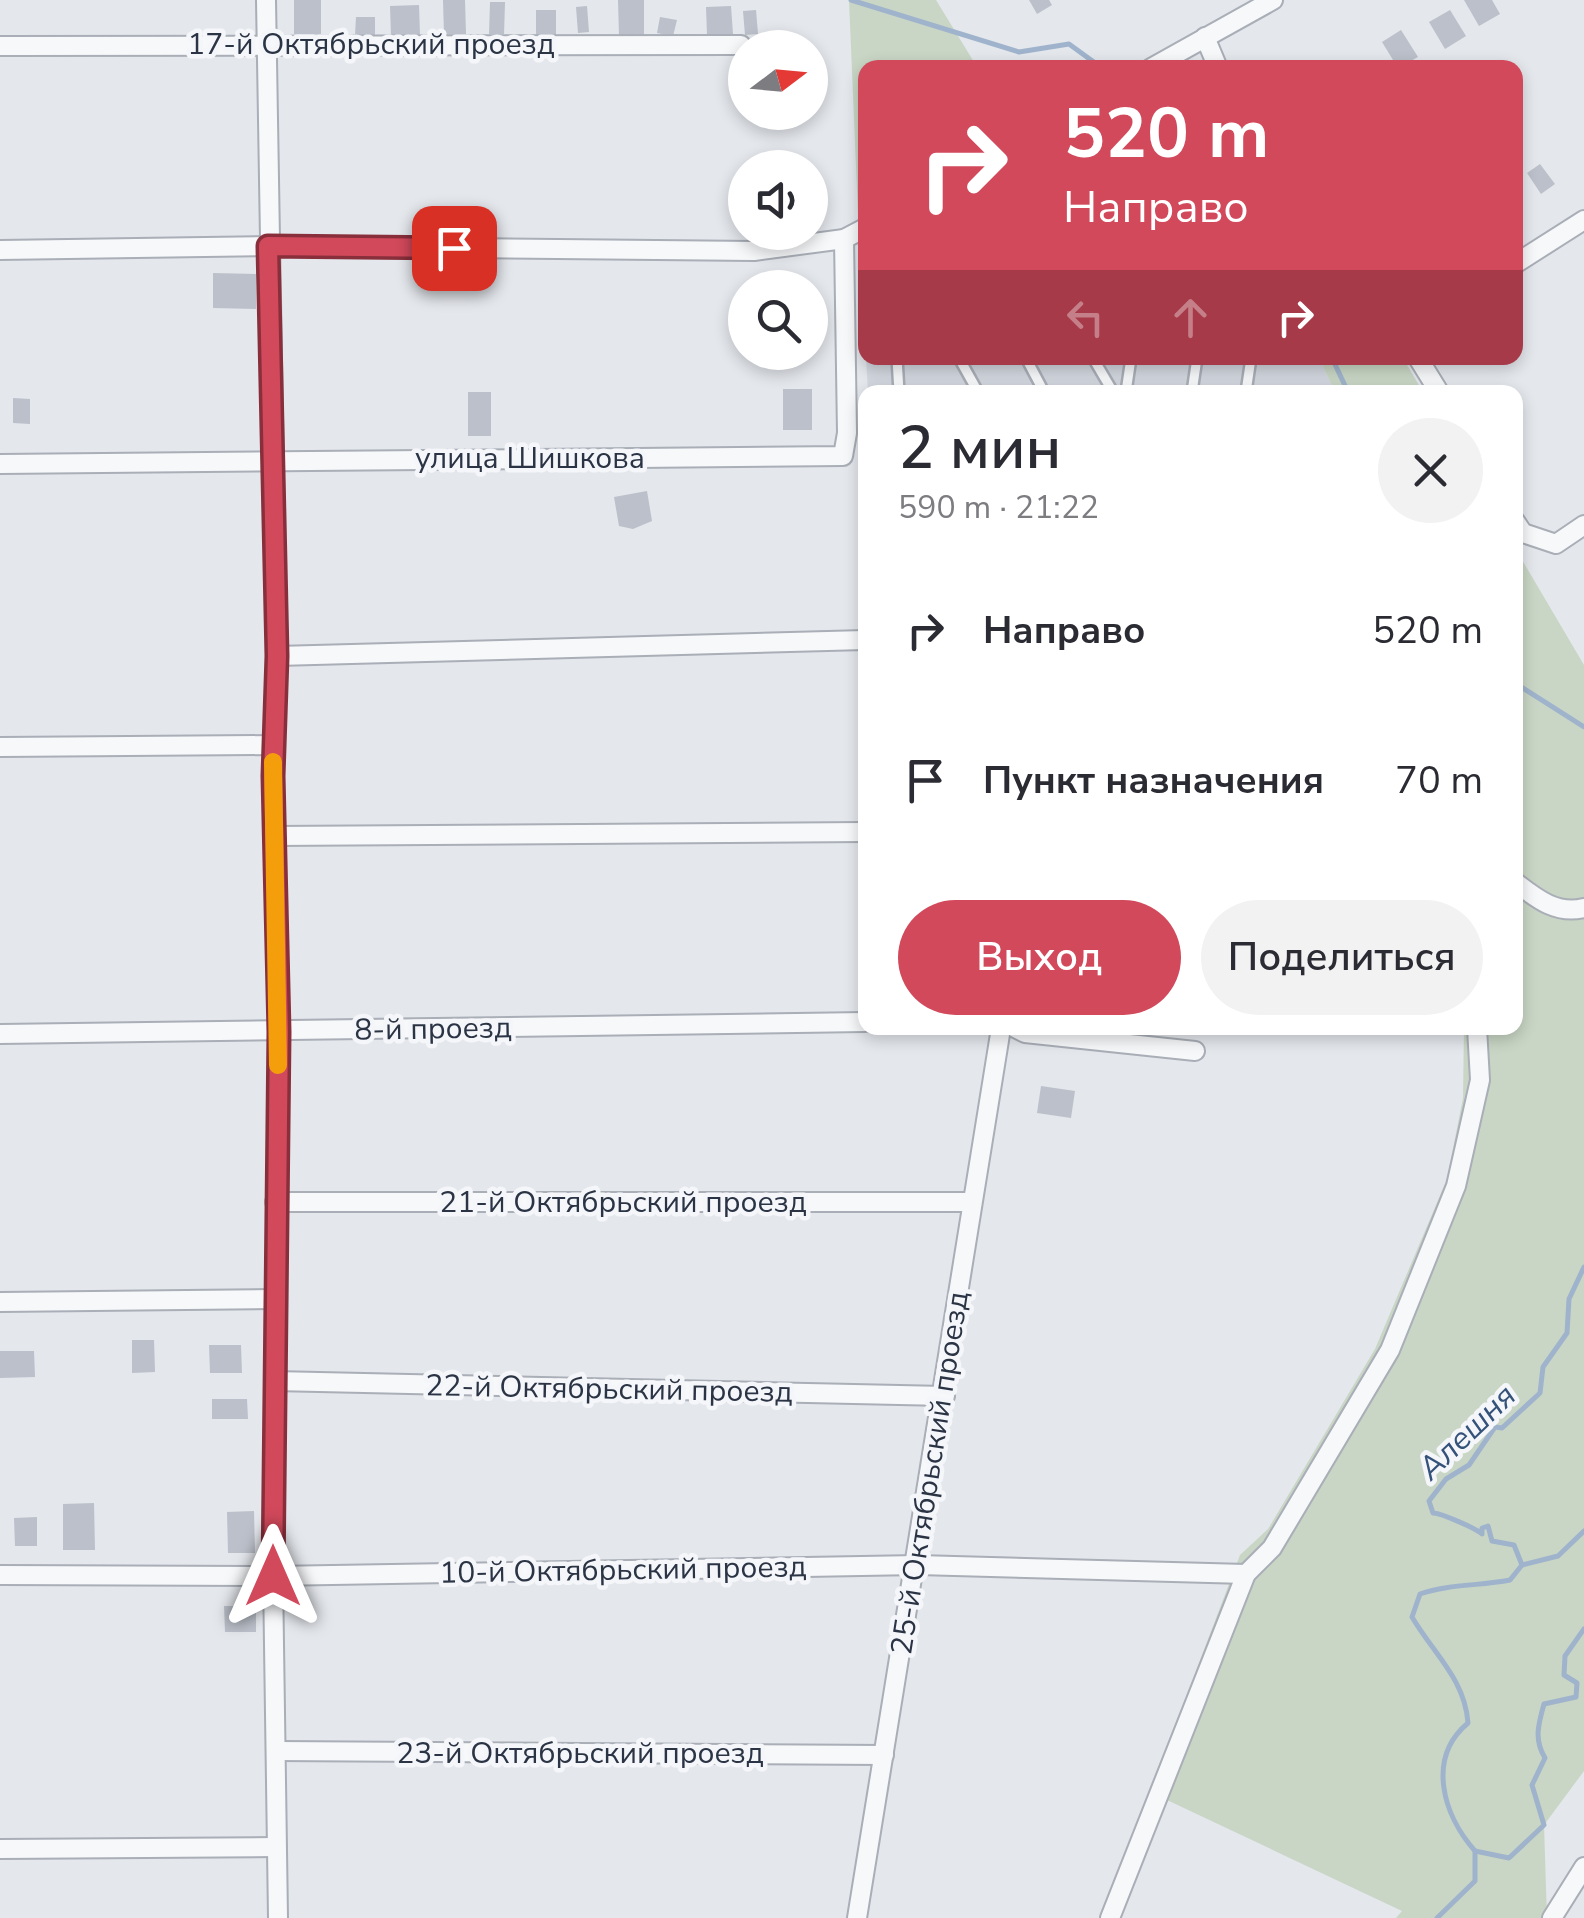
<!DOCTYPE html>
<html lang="ru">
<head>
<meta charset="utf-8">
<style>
	body { margin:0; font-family:"Nunito Sans",sans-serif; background:#f2f2f3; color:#2b2b33; height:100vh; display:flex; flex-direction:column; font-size:38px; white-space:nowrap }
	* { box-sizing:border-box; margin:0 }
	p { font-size:32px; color:#7c7c81 }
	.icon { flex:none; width:55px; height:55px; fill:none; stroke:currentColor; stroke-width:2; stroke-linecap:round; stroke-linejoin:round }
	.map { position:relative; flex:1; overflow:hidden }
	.side { position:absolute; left:858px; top:385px; width:665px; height:650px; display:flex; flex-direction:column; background:#fff; border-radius:20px; box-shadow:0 5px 15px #0003 }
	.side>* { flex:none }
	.guide { position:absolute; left:858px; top:60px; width:665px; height:305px; border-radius:20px; box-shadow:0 5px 15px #0003; background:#d1495b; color:#fff; overflow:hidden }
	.needle { width:65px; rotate:74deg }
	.buttons { position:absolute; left:728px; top:30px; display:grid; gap:20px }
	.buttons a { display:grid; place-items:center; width:100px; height:100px; border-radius:50%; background:#fff; box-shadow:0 5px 15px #0003; font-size:50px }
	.pin { position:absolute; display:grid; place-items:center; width:85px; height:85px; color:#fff; margin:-42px; border-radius:20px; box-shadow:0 5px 15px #0006 }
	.me { position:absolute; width:110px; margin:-55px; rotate:0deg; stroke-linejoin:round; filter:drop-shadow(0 0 8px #0008) }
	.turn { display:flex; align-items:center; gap:35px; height:210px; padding:0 40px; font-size:45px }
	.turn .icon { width:130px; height:130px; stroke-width:2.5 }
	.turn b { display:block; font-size:70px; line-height:85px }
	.lanes { display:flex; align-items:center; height:95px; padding:0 40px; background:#0003; justify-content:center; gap:50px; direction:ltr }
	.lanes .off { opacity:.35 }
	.round { display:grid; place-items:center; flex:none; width:105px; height:105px; border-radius:52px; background:#f2f2f3 }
	.overview { display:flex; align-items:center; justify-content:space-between; height:170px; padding:0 40px }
	h1 { font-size:60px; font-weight:600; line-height:75px }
	.cta { display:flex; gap:20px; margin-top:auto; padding:20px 40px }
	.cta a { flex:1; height:115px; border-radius:60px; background:#d1495b; color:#fff; font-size:40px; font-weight:600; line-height:115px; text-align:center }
	.cta a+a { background:#f2f2f3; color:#2b2b33 }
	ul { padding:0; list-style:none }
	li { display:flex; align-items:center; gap:30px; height:150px; padding:0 40px }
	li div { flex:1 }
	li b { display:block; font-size:38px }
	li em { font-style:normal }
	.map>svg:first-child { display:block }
	.built { fill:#d2d6de }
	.green { fill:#c9d6c5 }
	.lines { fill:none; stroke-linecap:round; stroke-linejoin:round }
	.stream { stroke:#9fb4cc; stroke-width:5 }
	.building { fill:#bbc0ca }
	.service-casing { stroke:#a9aeb7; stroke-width:14 }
	.minor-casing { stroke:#a9aeb7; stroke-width:22 }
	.service { stroke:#f7f8fa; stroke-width:9 }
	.minor { stroke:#f7f8fa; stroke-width:18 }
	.route-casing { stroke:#882f3b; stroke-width:25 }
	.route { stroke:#d1495b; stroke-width:18 }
	.slow { stroke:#f59e0b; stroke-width:18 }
	.labels { text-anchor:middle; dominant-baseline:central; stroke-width:9; stroke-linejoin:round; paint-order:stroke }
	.street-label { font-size:30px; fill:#2b3445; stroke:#f4f6f9 }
	.water-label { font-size:32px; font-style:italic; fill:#34527a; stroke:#f4f6f9 }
</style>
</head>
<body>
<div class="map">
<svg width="1584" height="1918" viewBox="0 0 1584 1918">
	<rect width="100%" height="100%" fill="#e4e7ec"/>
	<polygon class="built" points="866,358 1319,358 1335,392 868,392"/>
	<g class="green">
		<polygon points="849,0 936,0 977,67 865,68 865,210 858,214"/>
		<polygon points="1319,358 1403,358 1423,392 1335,392"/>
		<polygon points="1515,548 1584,665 1584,1771 1544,1825 1547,1918 1396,1918 1402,1911 1150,1792 1240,1555 1268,1529 1375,1349 1447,1179 1463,1098 1464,1028 1515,1028"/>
	</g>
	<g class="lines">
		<g class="stream">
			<polyline points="851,0 1019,52 1069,44 1102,68"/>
			<polyline points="1332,358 1348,392"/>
			<polyline points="1515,683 1584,727"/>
			<polyline points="1522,1565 1558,1556 1584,1531"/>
			<path d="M1475,1851l34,7 35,-33 -12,-40 13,-27c-11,-18 -7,-33 -1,-54l32,-7 1,-14 -13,-8 1,-19 19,-27"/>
			<path d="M1437,1918l38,-37v-30c-32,-36 -49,-93 -7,-128 -3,-44 -35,-70 -56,-106l8,-23c28,-10 60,-8 90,-14l12,-15 -8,-20 -22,-4 -4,-15 -6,2v6c-5,-5 -41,-21 -49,-21l-4,-12 17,-22 23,-14 26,-38 7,1 38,-35 3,-26 24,-34 2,-34 15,-32"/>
		</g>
	</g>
	<g class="building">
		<rect x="294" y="0" width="27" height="34"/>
		<polygon points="443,0 465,0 466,34 444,35"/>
		<polygon points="618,0 644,0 644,36 619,36"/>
		<polygon points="1029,0 1049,0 1052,5 1037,14"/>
		<polygon points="1464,0 1492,0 1500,14 1479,26"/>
		<polygon points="490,2 505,2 504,34 489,34"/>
		<polygon points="419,5 420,35 391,36 390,6"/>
		<polygon points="587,6 589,32 578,33 576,7"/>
		<polygon points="731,6 733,34 707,35 706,7"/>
		<rect x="536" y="10" width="20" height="26"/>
		<polygon points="756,10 758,34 745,35 743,11"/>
		<polygon points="1450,10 1466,36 1445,49 1429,22"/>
		<polygon points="356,17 375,17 375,35 355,35"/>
		<polygon points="660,17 677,20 673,36 657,33"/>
		<polygon points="1401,30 1418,57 1398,68 1382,42"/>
		<polygon points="1540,164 1555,184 1541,194 1527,173"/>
		<polygon points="213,273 256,274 256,309 213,308"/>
		<rect x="783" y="389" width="29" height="41"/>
		<rect x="468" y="392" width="23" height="44"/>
		<polygon points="13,398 30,399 30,424 13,423"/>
		<polygon points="647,491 652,521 633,529 619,526 614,497"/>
		<polygon points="1041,1086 1075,1091 1071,1118 1037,1113"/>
		<polygon points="132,1340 154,1340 155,1372 132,1373"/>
		<polygon points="209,1345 241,1345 242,1373 210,1373"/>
		<polygon points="0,1351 34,1351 35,1377 0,1378"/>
		<polygon points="212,1399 247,1399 248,1419 212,1419"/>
		<polygon points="94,1503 95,1550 63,1550 63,1504"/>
		<polygon points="254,1511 255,1553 228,1553 227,1512"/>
		<polygon points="37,1517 37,1546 15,1546 14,1518"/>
		<polygon points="224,1606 256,1606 256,1632 225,1632"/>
	</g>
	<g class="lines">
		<defs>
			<g id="service">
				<polyline points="897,358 899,392"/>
				<polyline points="959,358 978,392"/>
				<polyline points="1026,358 1044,392"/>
				<polyline points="1093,358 1113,392"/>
				<polyline points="1126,392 1131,358"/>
				<polyline points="1192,392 1197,358"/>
				<polyline points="1246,392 1251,358"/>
			</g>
			<g id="minor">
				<polyline points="266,0 277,656 273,745 279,1032 273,1576 278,1918"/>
				<polyline points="1205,37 1218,68"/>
				<polyline points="0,46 741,45"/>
				<polyline points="1151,68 1273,0"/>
				<polyline points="0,250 267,246 754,251 844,239 865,228"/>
				<polyline points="1515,264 1584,220"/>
				<polyline points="1418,358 1439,392"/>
				<polyline points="0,464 843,456 847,433 844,239"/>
				<polyline points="1515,521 1523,533 1556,544 1584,525"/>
				<polyline points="277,656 865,640"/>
				<polyline points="0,747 273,745"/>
				<polyline points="273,836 865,832"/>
				<path d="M1515,882c21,16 41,33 69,26"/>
				<polyline points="1015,1028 1025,1033 1195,1051"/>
				<polyline points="0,1034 865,1022"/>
				<polyline points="275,1202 971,1202"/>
				<polyline points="0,1302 273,1299"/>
				<polyline points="274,1381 945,1396"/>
				<polyline points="0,1575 273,1576 918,1565 1246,1574"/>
				<polyline points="276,1751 884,1755"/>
				<polyline points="0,1849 276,1847"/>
				<polyline points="857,1918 1001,1028"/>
				<polyline points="1110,1918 1246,1574 1272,1548 1390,1350 1456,1186 1480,1080 1477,1028"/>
				<polyline points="1552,1918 1584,1867"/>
			</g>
		</defs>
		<use href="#service" class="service-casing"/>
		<use href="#minor" class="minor-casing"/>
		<use href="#service" class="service"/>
		<use href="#minor" class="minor"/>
	</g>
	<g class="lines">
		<defs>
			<polyline id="route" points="273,1576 279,1032 273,776 277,656 268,246 454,248"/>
		</defs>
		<use href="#route" class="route-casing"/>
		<use href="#route" class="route"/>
		<polyline class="slow" points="273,762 278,1065"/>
	</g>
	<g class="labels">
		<g class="street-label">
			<text x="371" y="44">17-й Октябрьский проезд</text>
			<text x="530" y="458">улица Шишкова</text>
			<text transform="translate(433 1029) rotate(-1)">8-й проезд</text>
			<text x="623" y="1202">21-й Октябрьский проезд</text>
			<text transform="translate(609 1389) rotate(1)">22-й Октябрьский проезд</text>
			<text transform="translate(930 1473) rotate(-81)">25-й Октябрьский проезд</text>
			<text transform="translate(623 1570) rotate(-1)">10-й Октябрьский проезд</text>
			<text x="580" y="1753">23-й Октябрьский проезд</text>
		</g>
		<g class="water-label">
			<text transform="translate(1467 1432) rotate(-44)">Алешня</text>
		</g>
	</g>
</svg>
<div class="buttons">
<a><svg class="needle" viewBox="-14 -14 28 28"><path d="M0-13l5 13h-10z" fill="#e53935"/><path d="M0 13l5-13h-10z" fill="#7c7c81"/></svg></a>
<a><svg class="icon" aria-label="sound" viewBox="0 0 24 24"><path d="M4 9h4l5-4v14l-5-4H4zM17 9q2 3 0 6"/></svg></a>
<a><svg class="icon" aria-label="search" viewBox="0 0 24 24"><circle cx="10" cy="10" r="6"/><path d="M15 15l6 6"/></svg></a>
</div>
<div class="pin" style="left:454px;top:248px;background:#d93025"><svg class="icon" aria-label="arrive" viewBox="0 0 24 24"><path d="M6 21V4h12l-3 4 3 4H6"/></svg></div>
<svg class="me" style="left:273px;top:1576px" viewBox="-20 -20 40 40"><path d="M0-17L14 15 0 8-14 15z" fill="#d1495b" stroke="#fff" stroke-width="4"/></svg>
<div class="guide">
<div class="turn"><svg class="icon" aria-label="right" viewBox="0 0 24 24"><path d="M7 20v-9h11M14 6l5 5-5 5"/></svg><div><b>520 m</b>Направо</div></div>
<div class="lanes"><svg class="icon off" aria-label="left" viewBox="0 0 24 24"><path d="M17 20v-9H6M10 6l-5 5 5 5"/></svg><svg class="icon off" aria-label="ahead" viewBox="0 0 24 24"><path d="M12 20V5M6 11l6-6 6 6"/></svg><svg class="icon" aria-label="right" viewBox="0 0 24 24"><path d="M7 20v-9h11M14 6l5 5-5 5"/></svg></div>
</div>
<section class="side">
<div class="overview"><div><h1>2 мин</h1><p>590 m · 21:22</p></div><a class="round"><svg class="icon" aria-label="close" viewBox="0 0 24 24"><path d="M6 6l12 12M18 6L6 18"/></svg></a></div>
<ul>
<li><svg class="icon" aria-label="right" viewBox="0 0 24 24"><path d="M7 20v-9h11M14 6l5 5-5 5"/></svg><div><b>Направо</b></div><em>520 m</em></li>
<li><svg class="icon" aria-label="arrive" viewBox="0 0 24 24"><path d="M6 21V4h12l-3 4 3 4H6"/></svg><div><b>Пункт назначения</b></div><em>70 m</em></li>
</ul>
<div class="cta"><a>Выход</a><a>Поделиться</a></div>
</section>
</div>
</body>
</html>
